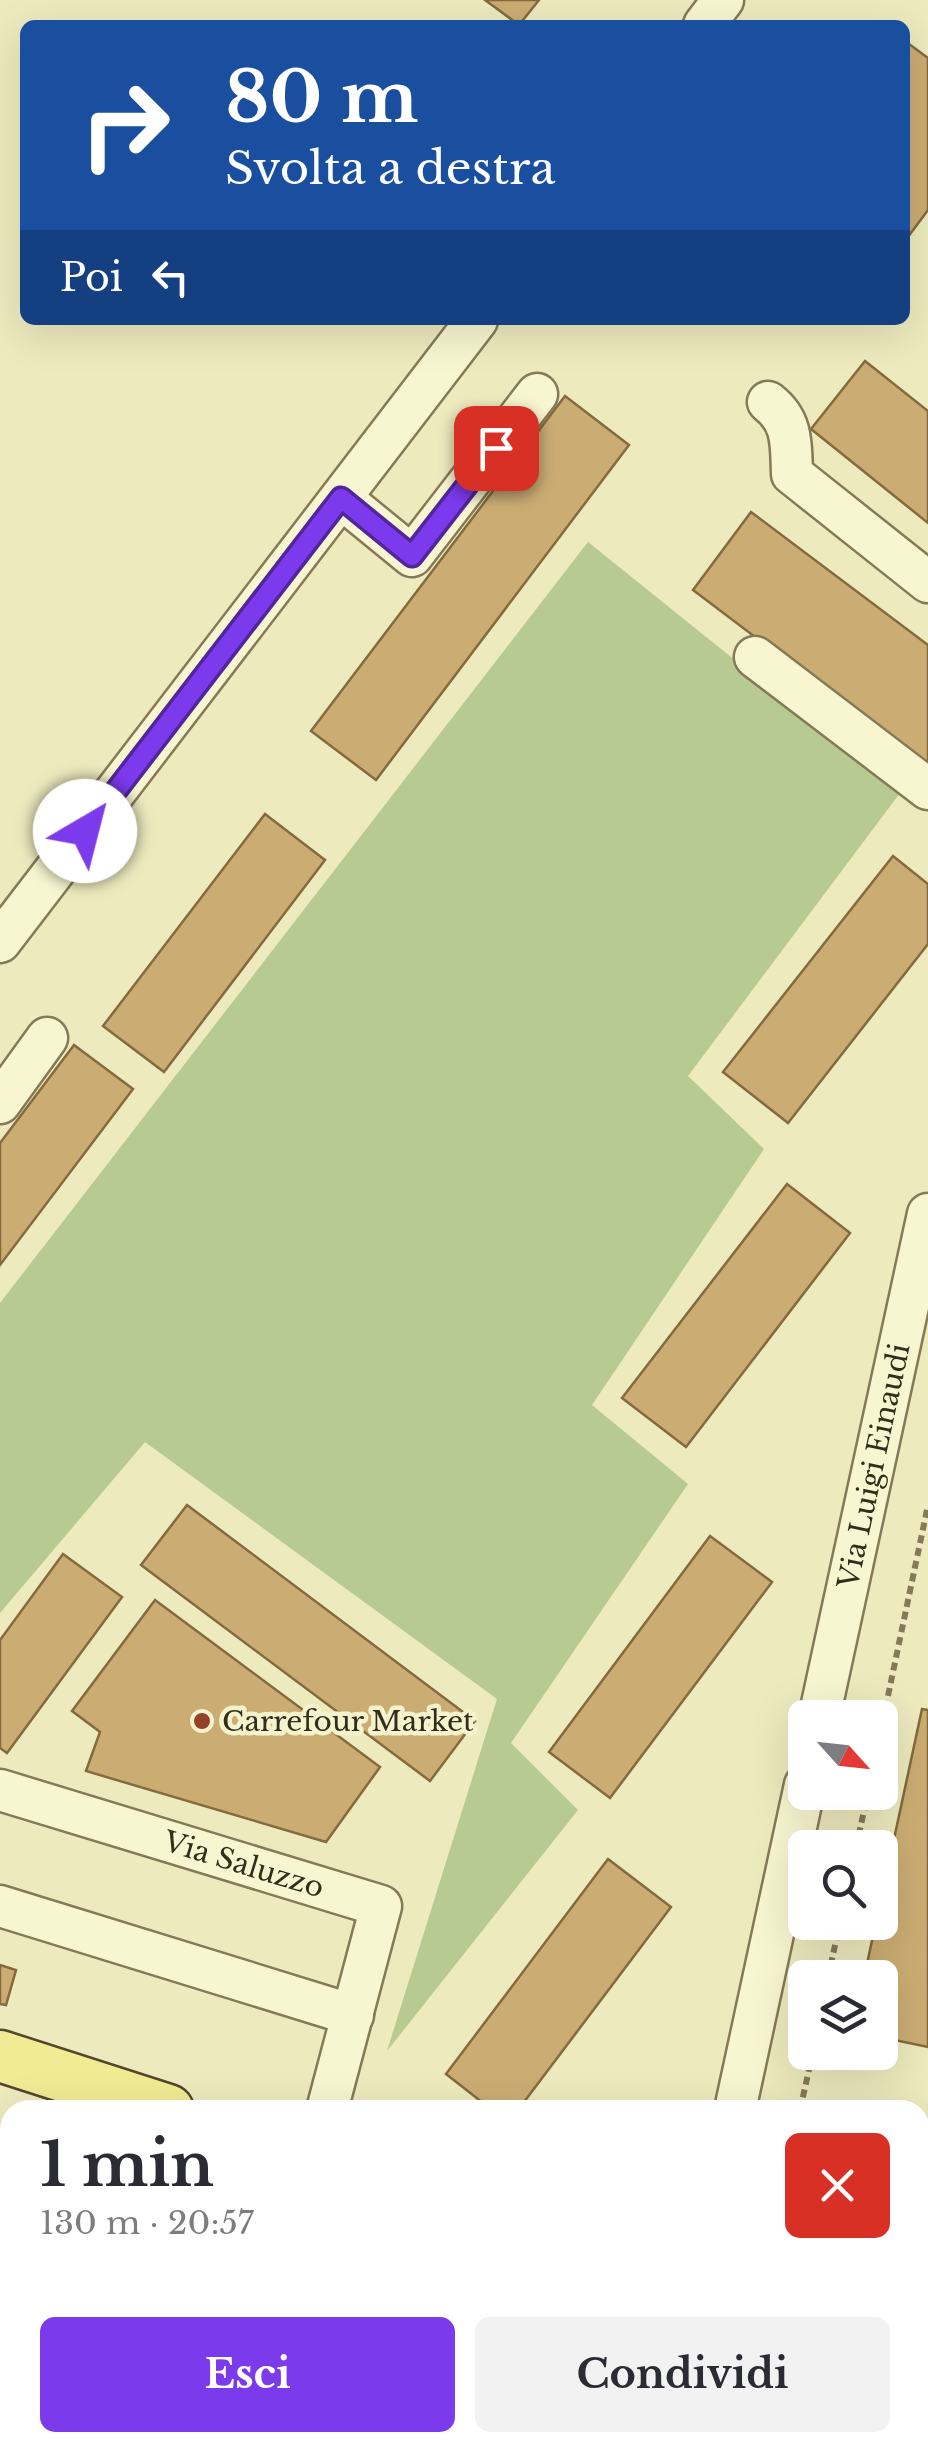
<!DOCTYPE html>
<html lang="it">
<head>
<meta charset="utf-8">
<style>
	body { margin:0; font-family:"Libre Baskerville",serif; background:#f2f2f3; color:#2b2b33; height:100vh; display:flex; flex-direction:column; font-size:38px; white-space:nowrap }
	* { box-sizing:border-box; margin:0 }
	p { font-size:32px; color:#7c7c81 }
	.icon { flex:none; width:55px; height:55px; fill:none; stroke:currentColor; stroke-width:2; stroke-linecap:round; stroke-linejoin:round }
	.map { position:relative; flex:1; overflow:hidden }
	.side { position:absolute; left:0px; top:2100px; width:930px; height:352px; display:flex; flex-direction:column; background:#fff; border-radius:30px 30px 0 0; box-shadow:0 10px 40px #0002 }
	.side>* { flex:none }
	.banner { position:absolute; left:20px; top:20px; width:890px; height:305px; border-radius:15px; box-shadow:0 10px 40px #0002; background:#1a4fa0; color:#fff; overflow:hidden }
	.needle { width:65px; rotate:117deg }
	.tools { position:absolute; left:788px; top:1700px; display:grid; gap:20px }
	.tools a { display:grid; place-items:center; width:110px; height:110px; border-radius:15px; background:#fff; box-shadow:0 10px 40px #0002; font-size:50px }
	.pin { position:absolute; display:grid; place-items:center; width:85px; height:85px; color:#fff; margin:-42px; border-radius:20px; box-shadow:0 5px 15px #0006 }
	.me { position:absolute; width:110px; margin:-55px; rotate:37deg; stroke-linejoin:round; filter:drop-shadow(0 0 8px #0008) }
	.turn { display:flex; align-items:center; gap:35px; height:210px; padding:0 40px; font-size:45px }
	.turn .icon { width:130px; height:130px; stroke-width:2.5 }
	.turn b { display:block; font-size:70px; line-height:85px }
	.then { display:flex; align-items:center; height:95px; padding:0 40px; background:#0003; gap:20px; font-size:38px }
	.round { display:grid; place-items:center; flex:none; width:105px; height:105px; border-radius:15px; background:#f2f2f3 }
	.overview { display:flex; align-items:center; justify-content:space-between; height:170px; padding:0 40px }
	h1 { font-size:60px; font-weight:700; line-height:75px }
	.cta { display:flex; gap:20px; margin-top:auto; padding:20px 40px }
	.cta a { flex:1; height:115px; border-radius:15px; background:#7c3aed; color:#fff; font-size:40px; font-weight:700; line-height:115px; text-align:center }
	.cta a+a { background:#f2f2f3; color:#2b2b33 }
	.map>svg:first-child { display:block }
	.green { fill:#b6ca92 }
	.building { fill:#cbad73; stroke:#846a3d; stroke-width:2.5 }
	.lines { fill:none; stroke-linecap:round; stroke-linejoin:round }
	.minor-casing { stroke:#857a57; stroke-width:45 }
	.major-casing { stroke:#52472b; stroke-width:55 }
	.path { stroke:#857a57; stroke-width:6; stroke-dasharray:8 5; stroke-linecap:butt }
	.minor { stroke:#f8f6d0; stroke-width:40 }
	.major { stroke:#f1eb94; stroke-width:50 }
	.route-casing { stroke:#51269a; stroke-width:25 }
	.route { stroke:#7c3aed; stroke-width:18 }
	.poi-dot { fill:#934127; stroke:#f5f3cd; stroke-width:4 }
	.labels { text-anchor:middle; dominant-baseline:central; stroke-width:9; stroke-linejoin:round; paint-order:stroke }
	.street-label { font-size:28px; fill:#342d1b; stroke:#f5f3cd }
	.poi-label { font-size:28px; fill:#342d1b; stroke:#f5f3cd; text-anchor:start }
</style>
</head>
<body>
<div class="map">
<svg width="928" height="2451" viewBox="0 0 928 2451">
	<rect width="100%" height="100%" fill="#edeabe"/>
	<polygon class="green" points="588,542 900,793 688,1076 764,1149 592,1405 688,1484 511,1743 578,1810 387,2051 497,1699 145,1442 0,1613 0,1303"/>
	<g class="building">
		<polygon points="485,0 539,0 519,25"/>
		<polygon points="905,41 928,58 928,210 905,241"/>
		<polygon points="865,361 928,411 928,523 811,429"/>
		<polygon points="565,396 629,445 376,780 311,731"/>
		<polygon points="751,512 928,645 928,768 693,590"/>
		<polygon points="265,814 325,860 164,1072 103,1026"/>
		<polygon points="893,856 928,884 928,944 788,1123 723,1072"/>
		<polygon points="74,1045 133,1089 0,1265 0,1143"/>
		<polygon points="787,1184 850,1233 686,1447 622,1398"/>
		<polygon points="187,1505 475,1721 430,1781 141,1565"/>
		<polygon points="710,1536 772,1582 610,1798 549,1752"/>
		<polygon points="63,1554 122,1597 7,1753 0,1748 0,1640"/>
		<polygon points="155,1600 380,1767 326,1842 86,1771 100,1732 72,1711"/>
		<polygon points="922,1709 928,1710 928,2047 880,2037 880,1978 864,1978 876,1922 880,1922 880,1904"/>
		<polygon points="608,1859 671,1907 518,2110 492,2110 446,2074"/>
		<polygon points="0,1965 16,1970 6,2005 0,2004"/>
		<polygon points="0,2141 10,2144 10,2235 0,2231"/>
		<polygon points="920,2396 928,2396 928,2451 903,2451 903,2442 920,2442"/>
		<polygon points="186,2442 271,2442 270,2451 185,2451"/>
		<polygon points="338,2442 384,2442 383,2449 338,2445"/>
		<polygon points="391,2442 468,2442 468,2451 390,2451"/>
		<polygon points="526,2442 599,2442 598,2451 525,2451"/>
	</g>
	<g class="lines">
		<defs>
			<g id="minor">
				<polyline points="704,25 723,0"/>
				<path d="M768,402c25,19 23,42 24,72l136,108"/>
				<polyline points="341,498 412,556 537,394"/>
				<polyline points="755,657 928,789"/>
				<polyline points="0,942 477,320"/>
				<polyline points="0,1103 47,1038"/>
				<path id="s1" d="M819,1718l109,-504"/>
				<path id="s2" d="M0,1790l381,116 -54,204"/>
				<polyline points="0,1906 353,2015"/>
				<polyline points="735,2110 805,1785"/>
				<polyline points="131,2451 132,2442"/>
				<polyline points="505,2451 506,2442"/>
				<polyline points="882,2451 882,2442"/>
			</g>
			<g id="major">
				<polyline points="0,2056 168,2110"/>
				<polyline points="920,2331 928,2333"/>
			</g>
		</defs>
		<use href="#minor" class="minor-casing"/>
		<use href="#major" class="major-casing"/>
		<g class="path">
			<polyline points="880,1734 928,1505"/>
			<polyline points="856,1848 868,1792"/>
			<polyline points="828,1978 840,1922"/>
			<polyline points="800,2110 813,2052"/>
			<polyline points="920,2253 928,2262"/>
		</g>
		<use href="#minor" class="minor"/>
		<use href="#major" class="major"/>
	</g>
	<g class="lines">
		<defs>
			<polyline id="route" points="85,831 341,498 412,556 496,448"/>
		</defs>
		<use href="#route" class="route-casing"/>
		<use href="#route" class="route"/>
	</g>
	<circle class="poi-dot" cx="202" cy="1721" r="10"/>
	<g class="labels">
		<g class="street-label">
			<text stroke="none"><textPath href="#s1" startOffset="258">Via Luigi Einaudi</textPath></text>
			<text stroke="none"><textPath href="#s2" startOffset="255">Via Saluzzo</textPath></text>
		</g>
		<g class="poi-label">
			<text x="222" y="1721">Carrefour Market</text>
		</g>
	</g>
</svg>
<div class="tools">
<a><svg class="needle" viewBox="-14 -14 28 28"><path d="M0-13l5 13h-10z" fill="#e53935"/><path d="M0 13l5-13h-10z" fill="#7c7c81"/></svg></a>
<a><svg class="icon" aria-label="search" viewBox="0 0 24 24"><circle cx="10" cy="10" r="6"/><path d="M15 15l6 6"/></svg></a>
<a><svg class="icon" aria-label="layers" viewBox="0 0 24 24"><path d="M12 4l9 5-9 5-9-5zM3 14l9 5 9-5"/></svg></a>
</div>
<div class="pin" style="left:496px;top:448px;background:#d93025"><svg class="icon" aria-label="arrive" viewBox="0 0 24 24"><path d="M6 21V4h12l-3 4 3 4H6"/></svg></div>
<svg class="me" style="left:85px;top:831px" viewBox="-20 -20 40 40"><circle r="19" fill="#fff"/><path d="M0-13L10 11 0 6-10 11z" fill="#7c3aed"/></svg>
<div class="banner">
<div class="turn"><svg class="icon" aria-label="right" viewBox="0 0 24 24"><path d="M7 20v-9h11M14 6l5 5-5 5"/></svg><div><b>80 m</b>Svolta a destra</div></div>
<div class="then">Poi<svg class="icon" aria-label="left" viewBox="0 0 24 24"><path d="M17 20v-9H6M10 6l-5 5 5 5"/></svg></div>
</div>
<section class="side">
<div class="overview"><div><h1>1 min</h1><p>130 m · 20:57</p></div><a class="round" style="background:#d93025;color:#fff"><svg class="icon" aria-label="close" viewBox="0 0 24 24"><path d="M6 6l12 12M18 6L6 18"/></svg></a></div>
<div class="cta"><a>Esci</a><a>Condividi</a></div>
</section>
</div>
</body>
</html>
